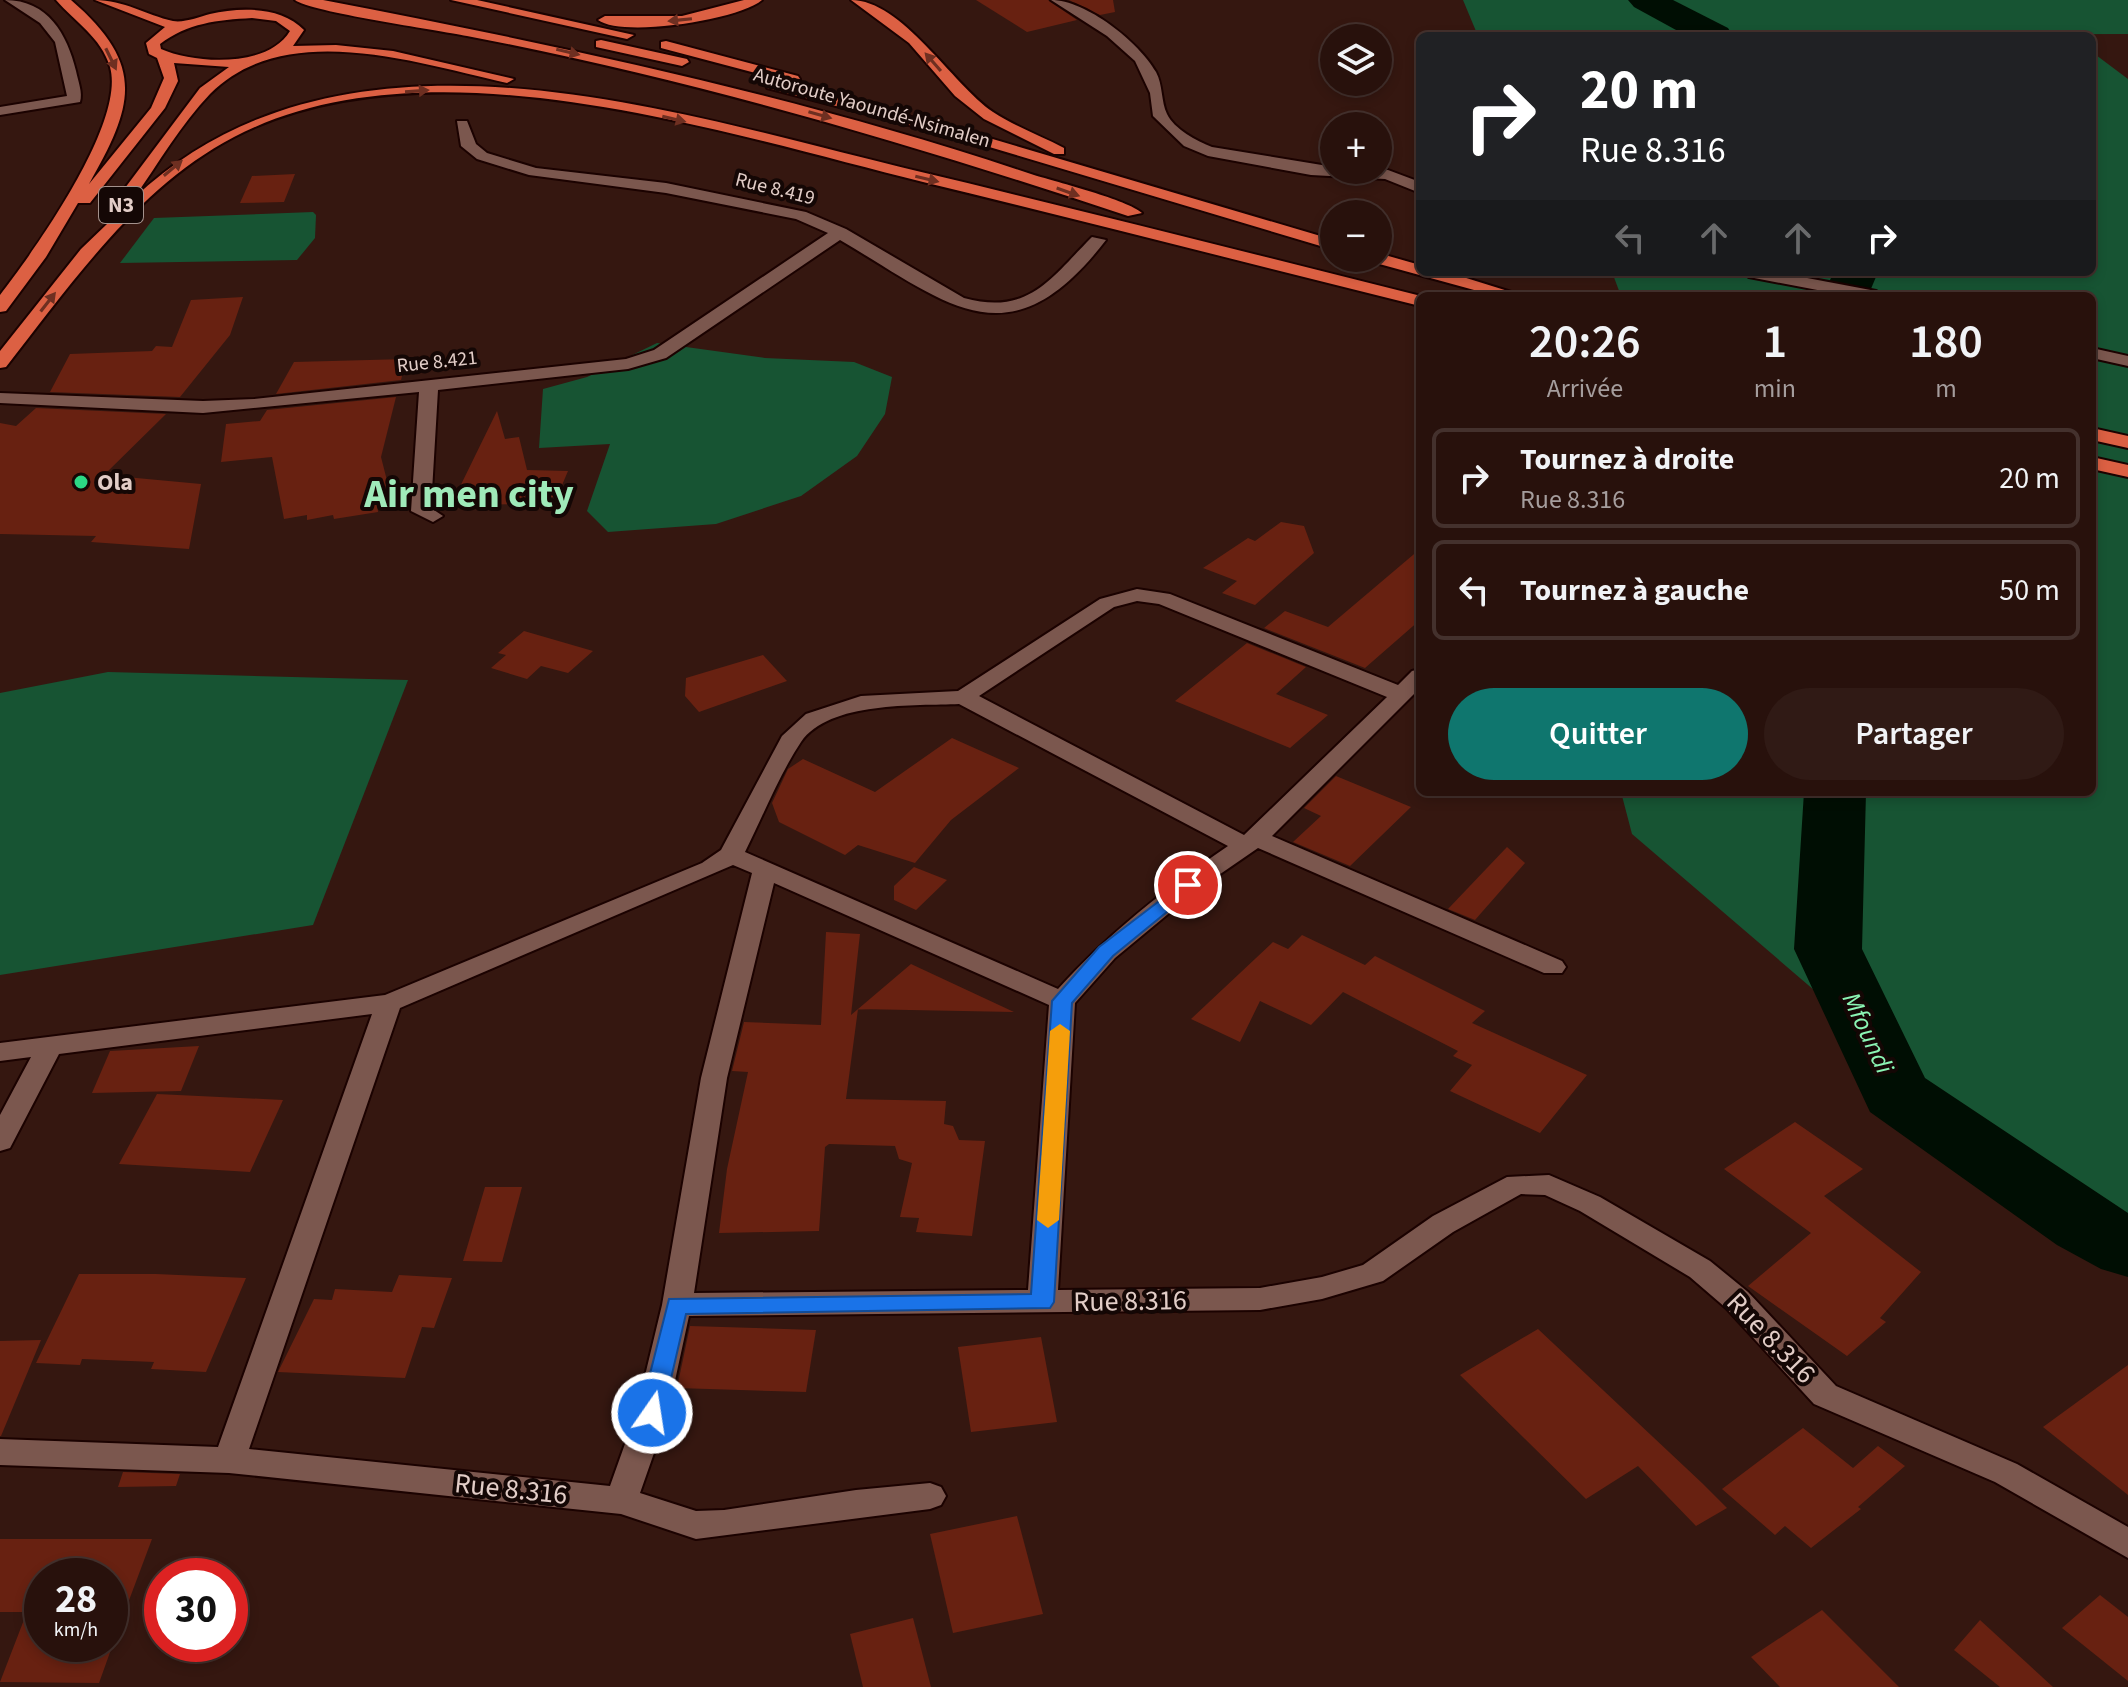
<!DOCTYPE html>
<html lang="fr">
<head>
<meta charset="utf-8">
<style>
	body { margin:0; font-family:"Source Sans 3",sans-serif; background:#301a15; color:#f1f3f6; height:100vh; display:flex; flex-direction:column; font-size:30px; white-space:nowrap }
	* { box-sizing:border-box; margin:0 }
	p { font-size:26px; color:#a59d9d }
	.icon { flex:none; width:44px; height:44px; fill:none; stroke:currentColor; stroke-width:2; stroke-linecap:round; stroke-linejoin:round }
	.map { position:relative; flex:1; overflow:hidden }
	.side { position:absolute; left:1416px; top:292px; width:680px; height:504px; display:flex; flex-direction:column; background:#28110c; border-radius:12px; box-shadow:0 4px 12px #0003,0 0 0 2px #44312d }
	.side>* { flex:none }
	.top-card { position:absolute; left:1416px; top:32px; width:680px; height:244px; border-radius:12px; box-shadow:0 4px 12px #0003,0 0 0 2px #44312d; background:#202124; color:#fff; overflow:hidden }
	.buttons { position:absolute; left:1320px; top:24px; display:grid; gap:16px }
	.buttons a { display:grid; place-items:center; width:72px; height:72px; border-radius:50%; background:#28110c; box-shadow:0 4px 12px #0003,0 0 0 2px #44312d; font-size:40px }
	.speed { position:absolute; left:24px; top:1558px; display:flex; gap:16px; font-size:40px; font-weight:700; text-align:center }
	.speed>* { display:grid; place-content:center; width:104px; height:104px; border-radius:50%; background:#28110c; box-shadow:0 4px 12px #0003,0 0 0 2px #44312d; line-height:1 }
	.speed small { font-size:20px; font-weight:400 }
	.speed .limit { border:12px solid #d22; background:#fff; color:#111 }
	.pin { position:absolute; display:grid; place-items:center; width:68px; height:68px; color:#fff; margin:-34px; border:4px solid #fff; border-radius:50%; box-shadow:0 2px 8px #0007 }
	.me { position:absolute; width:88px; margin:-44px; rotate:13deg; stroke-linejoin:round; filter:drop-shadow(0 0 6px #0008) }
	.turn { display:flex; align-items:center; gap:28px; height:168px; padding:0 32px; font-size:36px }
	.turn .icon { width:104px; height:104px; stroke-width:2.5 }
	.turn b { display:block; font-size:56px; line-height:68px }
	.lanes { display:flex; align-items:center; height:76px; padding:0 32px; background:#0003; justify-content:center; gap:40px; direction:ltr }
	.lanes .off { opacity:.35 }
	.eta { display:flex; justify-content:space-evenly; align-items:center; height:136px; text-align:center }
	.eta b { font-size:48px; font-weight:600; line-height:56px }
	.cta { display:flex; gap:16px; margin-top:auto; padding:16px 32px }
	.cta a { flex:1; height:92px; border-radius:48px; background:#0f766e; color:#fff; font-size:32px; font-weight:600; line-height:92px; text-align:center }
	.cta a+a { background:#301a15; color:#f1f3f6 }
	ul { padding:0; list-style:none }
	li { display:flex; align-items:center; gap:24px; height:100px; margin:0 16px 12px; padding:0 16px; border:4px solid #44312d; border-radius:12px }
	li div { flex:1 }
	li b { display:block; font-size:30px }
	li em { font-style:normal }
	.map>svg:first-child { display:block }
	.green { fill:#175433 }
	.lines { fill:none; stroke-linecap:round; stroke-linejoin:round }
	.river { fill:#000e03; fill-rule:evenodd }
	.building { fill:#682111 }
	.street-casing { stroke:#1b0200; stroke-width:4 }
	.highway-casing { stroke:#1b0200; stroke-width:4 }
	.street { fill:#7b574e; fill-rule:evenodd }
	.highway { fill:#dc6043; fill-rule:evenodd }
	.oneway { fill:#6e2f21 }
	.route { fill:#1a73e8; stroke:#114b97; stroke-width:2 }
	.slow { fill:#f59e0b }
	.poi-dot { fill:#2cd884; stroke:#140705; stroke-width:3 }
	.labels { text-anchor:middle; dominant-baseline:central; stroke-width:8; stroke-linejoin:round; paint-order:stroke }
	.far-street-label { font-size:20px; fill:#e2cdc7; stroke:#140705 }
	.shield { fill:#140705; stroke:#a4928d; stroke-width:2 }
	.shield-label { font-size:22px; font-weight:bold; fill:#e2cdc7 }
	.poi-label { font-size:24px; font-weight:bold; fill:#e2cdc7; stroke:#140705; text-anchor:start }
	.water-label { font-size:26px; font-style:italic; fill:#8bf5b4; stroke:#140705 }
	.near-street-label { font-size:28px; fill:#e2cdc7; stroke:#140705 }
	.town-label { font-size:40px; font-weight:bold; fill:#9feab9; stroke:#140705 }
</style>
</head>
<body>
<div class="map">
<svg width="2128" height="1687" viewBox="0 0 2128 1687">
	<rect width="100%" height="100%" fill="#351710"/>
	<g class="green">
		<polygon points="1463,0 2128,0 2128,34 1478,36"/>
		<polygon points="2092,52 2128,79 2128,1242 1954,1110 1632,834 1621,792 2092,792 2092,296 1621,296 1612,272 2092,272"/>
		<polygon points="313,212 316,215 315,238 297,260 120,263 154,218"/>
		<polygon points="657,343 765,358 854,362 892,377 885,414 857,456 801,496 716,524 608,532 587,511 610,444 539,448 543,389 587,377"/>
		<polygon points="108,672 408,680 313,925 0,975 0,693"/>
	</g>
	<g class="lines">
		<g class="river">
			<polygon points="1628,0 1673,0 1728,28 1733,36 1687,36 1634,7"/>
			<polygon points="1834,272 1878,272 1868,296 1822,296"/>
			<polygon points="1804,792 1866,792 1862,949 1925,1078 2128,1213 2128,1277 2101,1269 2057,1245 1870,1112 1794,949"/>
		</g>
	</g>
	<g class="building">
		<polygon points="976,0 1048,0 1077,20 1027,32"/>
		<polygon points="1069,0 1113,0 1115,12 1100,15"/>
		<polygon points="295,174 284,202 240,203 252,176"/>
		<polygon points="243,297 230,335 180,397 50,392 70,354 152,351 156,346 172,347 191,300"/>
		<polygon points="406,359 401,380 276,394 294,362"/>
		<polygon points="396,397 381,457 393,504 377,503 378,512 334,519 333,515 307,520 307,515 284,519 272,457 221,462 226,424 260,421 267,410"/>
		<polygon points="36,408 166,414 104,475 201,484 189,549 91,542 96,536 0,534 0,423 16,426"/>
		<polygon points="497,411 505,439 519,437 527,470 568,471 557,497 546,497 543,504 451,505"/>
		<polygon points="1281,522 1304,526 1314,553 1255,605 1222,593 1237,581 1203,568 1248,538 1255,541"/>
		<polygon points="1420,549 1420,620 1365,668 1264,628 1285,611 1328,627"/>
		<polygon points="524,631 593,651 568,673 541,666 527,679 491,668 506,655 498,653"/>
		<polygon points="1247,643 1306,667 1276,694 1328,715 1290,748 1175,701"/>
		<polygon points="763,655 787,681 699,712 685,696 686,678"/>
		<polygon points="952,738 1019,768 951,820 915,863 858,845 845,855 779,822 772,803 788,769 803,759 875,792"/>
		<polygon points="1336,776 1411,807 1350,866 1293,842 1321,816 1304,808"/>
		<polygon points="1507,847 1525,863 1475,920 1448,909"/>
		<polygon points="914,867 947,880 916,910 894,900 894,886"/>
		<polygon points="826,932 860,934 851,1015 911,964 1014,1012 858,1009 846,1099 946,1101 944,1124 953,1126 959,1140 985,1141 972,1236 916,1232 919,1218 900,1217 912,1163 899,1159 895,1146 829,1144 825,1147 819,1231 719,1233 727,1169 748,1072 732,1071 744,1022 821,1025"/>
		<polygon points="1302,935 1365,965 1375,956 1485,1011 1472,1023 1587,1075 1540,1133 1450,1091 1472,1065 1453,1056 1458,1051 1343,992 1311,1025 1260,1001 1240,1042 1191,1019 1273,942 1288,949"/>
		<polygon points="199,1046 181,1091 92,1093 110,1051"/>
		<polygon points="157,1094 283,1100 250,1172 119,1164"/>
		<polygon points="1795,1122 1863,1169 1824,1196 1921,1272 1880,1318 1886,1322 1847,1356 1748,1286 1811,1233 1724,1169"/>
		<polygon points="485,1187 522,1187 502,1262 463,1261"/>
		<polygon points="79,1274 156,1274 246,1278 206,1372 151,1369 154,1362 82,1359 80,1365 36,1363"/>
		<polygon points="399,1275 452,1278 434,1328 422,1327 405,1378 278,1372 314,1299 332,1300 335,1289 392,1292"/>
		<polygon points="690,1326 816,1330 806,1392 677,1388"/>
		<polygon points="1538,1329 1702,1483 1727,1508 1696,1526 1638,1466 1586,1499 1460,1375"/>
		<polygon points="1041,1337 1057,1422 971,1432 958,1347"/>
		<polygon points="41,1340 1,1436 0,1436 0,1341"/>
		<polygon points="2128,1365 2128,1495 2043,1427"/>
		<polygon points="1803,1428 1853,1468 1878,1446 1905,1466 1858,1507 1861,1509 1811,1548 1785,1526 1775,1535 1722,1489"/>
		<polygon points="123,1472 180,1474 176,1486 118,1487"/>
		<polygon points="1017,1516 1043,1614 953,1633 930,1534"/>
		<polygon points="0,1539 152,1539 113,1643 110,1643 110,1576 42,1576 42,1644 113,1644 99,1683 0,1682 27,1612 0,1612"/>
		<polygon points="2100,1595 2128,1617 2128,1681 2062,1628"/>
		<polygon points="1822,1610 1899,1687 1780,1687 1751,1657"/>
		<polygon points="913,1618 931,1687 863,1687 850,1634"/>
		<polygon points="1980,1620 2053,1687 2000,1687 1954,1650"/>
	</g>
	<g class="lines">
		<defs>
			<g id="street">
				<path d="M5,0c43,0 62,34 71,71 2,10 7,22 4,31l-80,13v-8l67,-11 -12,-54 -15,-19z"/>
				<path d="M1051,0c35,0 88,42 105,72 7,13 5,30 11,42 7,15 30,27 45,33l122,20v3h54l32,12v11l-35,-14 -74,-4 -103,-19 -24,-10 -31,-30 -3,-23 -15,-32 -28,-25z"/>
				<path d="M457,121h10l9,23 11,9 49,15 130,15 140,29 40,17 118,69c65,18 87,-20 128,-61l14,3c-97,126 -157,64 -266,0l-174,118 -38,11 -190,21 -7,118 12,8 -10,6 -22,-11 8,-119 -216,21 -203,-10v-10l203,8 51,-2 372,-40 28,-9 174,-117 -32,-14 -130,-26 -137,-18 -52,-16 -16,-13z"/>
				<polygon points="1741,272 1776,272 1876,291 1885,296 1849,296 1749,277"/>
				<polygon points="2092,348 2128,356 2128,366 2092,358"/>
				<path d="M1137,589l33,5 228,91 14,-14 8,-2v19l-148,148 290,125 4,6 -4,6h-18l-286,-125 -61,42 -82,68 -40,45 -17,287 202,-2 62,-11 41,-12 70,-49 74,-39 42,-2 51,22 110,64 38,31 88,94 181,78 111,63v31l-133,-76 -181,-78 -88,-96 -36,-31 -110,-66 -35,-16 -24,-1 -68,38 -70,49 -61,18 -62,11 -571,6 -21,97 -28,80 56,18 28,-1 132,-20 74,-7 11,4 5,9 -5,9 -11,4 -234,30 -75,-25 -392,-41 -229,-8v-26l218,8 154,-433 -313,40 -49,94 -10,3v-36l31,-58 -31,4v-18l385,-48 317,-132 19,-13 61,-114 24,-22 55,-18 97,-5 142,-92zM1137,601l22,3 228,93 -143,138 -265,-139 135,-89zM959,704l269,142c-62,42 -119,87 -170,143l-313,-137c18,-36 34,-77 56,-110 28,-41 115,-36 158,-38zM733,865l19,8 -51,205 -39,227 -26,108 -26,73 -361,-37 151,-441zM774,883l275,122 -21,285 -334,3 33,-215z"/>
			</g>
			<g id="highway">
				<path d="M56,0h15c74,64 64,104 18,184l62,-76 13,-30 -7,-20 -8,-4 -3,-11 19,-16 -70,-27c29,0 51,15 78,21 11,2 26,-4 37,-7 30,-7 71,-8 94,16l-11,16 43,-1 57,6 121,28 -7,4c-90,-20 -222,-65 -297,11 -29,30 -52,70 -76,104 210,-198 538,-86 783,-27 168,40 336,83 504,125l-1,10c-166,-41 -331,-84 -497,-124 -200,-49 -494,-147 -689,-45 -96,50 -163,147 -228,230l-6,1v-17l81,-102 51,-49 -13,-4 81,-108 29,-21 -55,-4 4,18 -13,27 -75,95h-12l-32,54 -40,54 -6,1v-17c34,-44 126,-172 110,-228 -9,-30 -35,-45 -54,-67zM252,18l24,3 14,10c-22,37 -95,33 -129,18l-1,-5c28,-21 57,-24 92,-26z"/>
				<path d="M295,0h28c240,46 479,97 711,175 23,7 94,25 108,38l-14,3c-217,-72 -436,-137 -661,-180 -29,-6 -157,-24 -172,-36z"/>
				<polygon points="451,0 477,0 634,35 627,39"/>
				<path d="M744,0h18c-23,20 -140,38 -164,20l7,-4h77z"/>
				<path d="M851,0c51,0 101,84 142,112 21,14 48,24 71,36v6h-10l-70,-35 -29,-23 -46,-53z"/>
				<polygon points="601,40 687,59 689,62 682,66 596,47 596,41"/>
				<polygon points="666,41 798,76 800,79 793,83 661,48 661,42"/>
				<polygon points="772,81 969,132 1334,240 1334,250 959,138 767,88 767,82"/>
				<polygon points="1378,253 1420,265 1420,272 1447,272 1524,296 1496,296 1372,262 1370,258 1378,258"/>
				<polygon points="2092,428 2128,436 2128,448 2092,440"/>
				<polygon points="2092,457 2128,465 2128,477 2092,469"/>
			</g>
		</defs>
		<use href="#street" class="street-casing"/>
		<use href="#highway" class="highway-casing"/>
		<use href="#street" class="street"/>
		<use href="#highway" class="highway"/>
	</g>
	<defs><path id="oneway-solid" d="M-6-.8H1V-3.2L6.5 0L1 3.2V.8H-6Z" transform="scale(2)"/></defs>
	<g class="oneway">
		<use href="#oneway-solid" transform="translate(680 20) rotate(174)"/>
		<use href="#oneway-solid" transform="translate(568 52) rotate(13)"/>
		<use href="#oneway-solid" transform="translate(111 59) rotate(64)"/>
		<use href="#oneway-solid" transform="translate(933 62) rotate(-131)"/>
		<use href="#oneway-solid" transform="translate(417 91) rotate(-4)"/>
		<use href="#oneway-solid" transform="translate(820 115) rotate(16)"/>
		<use href="#oneway-solid" transform="translate(674 119) rotate(13)"/>
		<use href="#oneway-solid" transform="translate(173 168) rotate(-40)"/>
		<use href="#oneway-solid" transform="translate(927 179) rotate(13)"/>
		<use href="#oneway-solid" transform="translate(1068 192) rotate(19)"/>
		<use href="#oneway-solid" transform="translate(48 302) rotate(-52)"/>
	</g>
	<polygon class="route" points="1188,879 1197,885 1195,889 1113,956 1072,1003 1054,1302 1050,1308 686,1314 663,1413 660,1420 643,1420 640,1413 669,1299 1031,1294 1052,1001 1099,947"/>
	<polygon class="slow" points="1060,1024 1070,1031 1059,1220 1048,1228 1037,1220 1050,1031"/>
	<circle class="poi-dot" cx="81" cy="482" r="8"/>
	<g class="labels">
		<g class="far-street-label">
			<text transform="translate(872 108) rotate(16)">Autoroute Yaoundé-Nsimalen</text>
			<text transform="translate(775 189) rotate(14)">Rue 8.419</text>
			<text transform="translate(437 362) rotate(-6)">Rue 8.421</text>
		</g>
		<rect class="shield" x="99" y="187" width="44" height="36" rx="6"/>
		<g class="shield-label">
			<text x="121" y="205">N3</text>
		</g>
		<g class="poi-label">
			<text x="97" y="482">Ola</text>
		</g>
		<g class="water-label">
			<text transform="translate(1868 1033) rotate(65)">Mfoundi</text>
		</g>
		<g class="near-street-label">
			<text transform="translate(1130 1301) rotate(-1)">Rue 8.316</text>
			<text transform="translate(1771 1338) rotate(46)">Rue 8.316</text>
			<text transform="translate(511 1489) rotate(6)">Rue 8.316</text>
		</g>
		<g class="town-label">
			<text x="469" y="494">Air men city</text>
		</g>
	</g>
</svg>
<div class="buttons">
<a><svg class="icon" aria-label="layers" viewBox="0 0 24 24"><path d="M12 4l9 5-9 5-9-5zM3 14l9 5 9-5"/></svg></a>
<a>+</a>
<a>−</a>
</div>
<div class="speed"><div>28<small>km/h</small></div><div class="limit">30</div></div>
<div class="pin" style="left:1188px;top:885px;background:#d93025"><svg class="icon" aria-label="arrive" viewBox="0 0 24 24"><path d="M6 21V4h12l-3 4 3 4H6"/></svg></div>
<svg class="me" style="left:652px;top:1413px" viewBox="-20 -20 40 40"><circle r="17" fill="#1a73e8" stroke="#fff" stroke-width="3"/><path d="M0-11L8 9 0 5-8 9z" fill="#fff"/></svg>
<div class="top-card">
<div class="turn"><svg class="icon" aria-label="right" viewBox="0 0 24 24"><path d="M7 20v-9h11M14 6l5 5-5 5"/></svg><div><b>20 m</b>Rue 8.316</div></div>
<div class="lanes"><svg class="icon off" aria-label="left" viewBox="0 0 24 24"><path d="M17 20v-9H6M10 6l-5 5 5 5"/></svg><svg class="icon off" aria-label="ahead" viewBox="0 0 24 24"><path d="M12 20V5M6 11l6-6 6 6"/></svg><svg class="icon off" aria-label="ahead" viewBox="0 0 24 24"><path d="M12 20V5M6 11l6-6 6 6"/></svg><svg class="icon" aria-label="right" viewBox="0 0 24 24"><path d="M7 20v-9h11M14 6l5 5-5 5"/></svg></div>
</div>
<section class="side">
<div class="eta">
<div><b>20:26</b><p>Arrivée</p></div>
<div><b>1</b><p>min</p></div>
<div><b>180</b><p>m</p></div>
</div>
<ul>
<li><svg class="icon" aria-label="right" viewBox="0 0 24 24"><path d="M7 20v-9h11M14 6l5 5-5 5"/></svg><div><b>Tournez à droite</b><p>Rue 8.316</p></div><em>20 m</em></li>
<li><svg class="icon" aria-label="left" viewBox="0 0 24 24"><path d="M17 20v-9H6M10 6l-5 5 5 5"/></svg><div><b>Tournez à gauche</b></div><em>50 m</em></li>
</ul>
<div class="cta"><a>Quitter</a><a>Partager</a></div>
</section>
</div>
</body>
</html>
